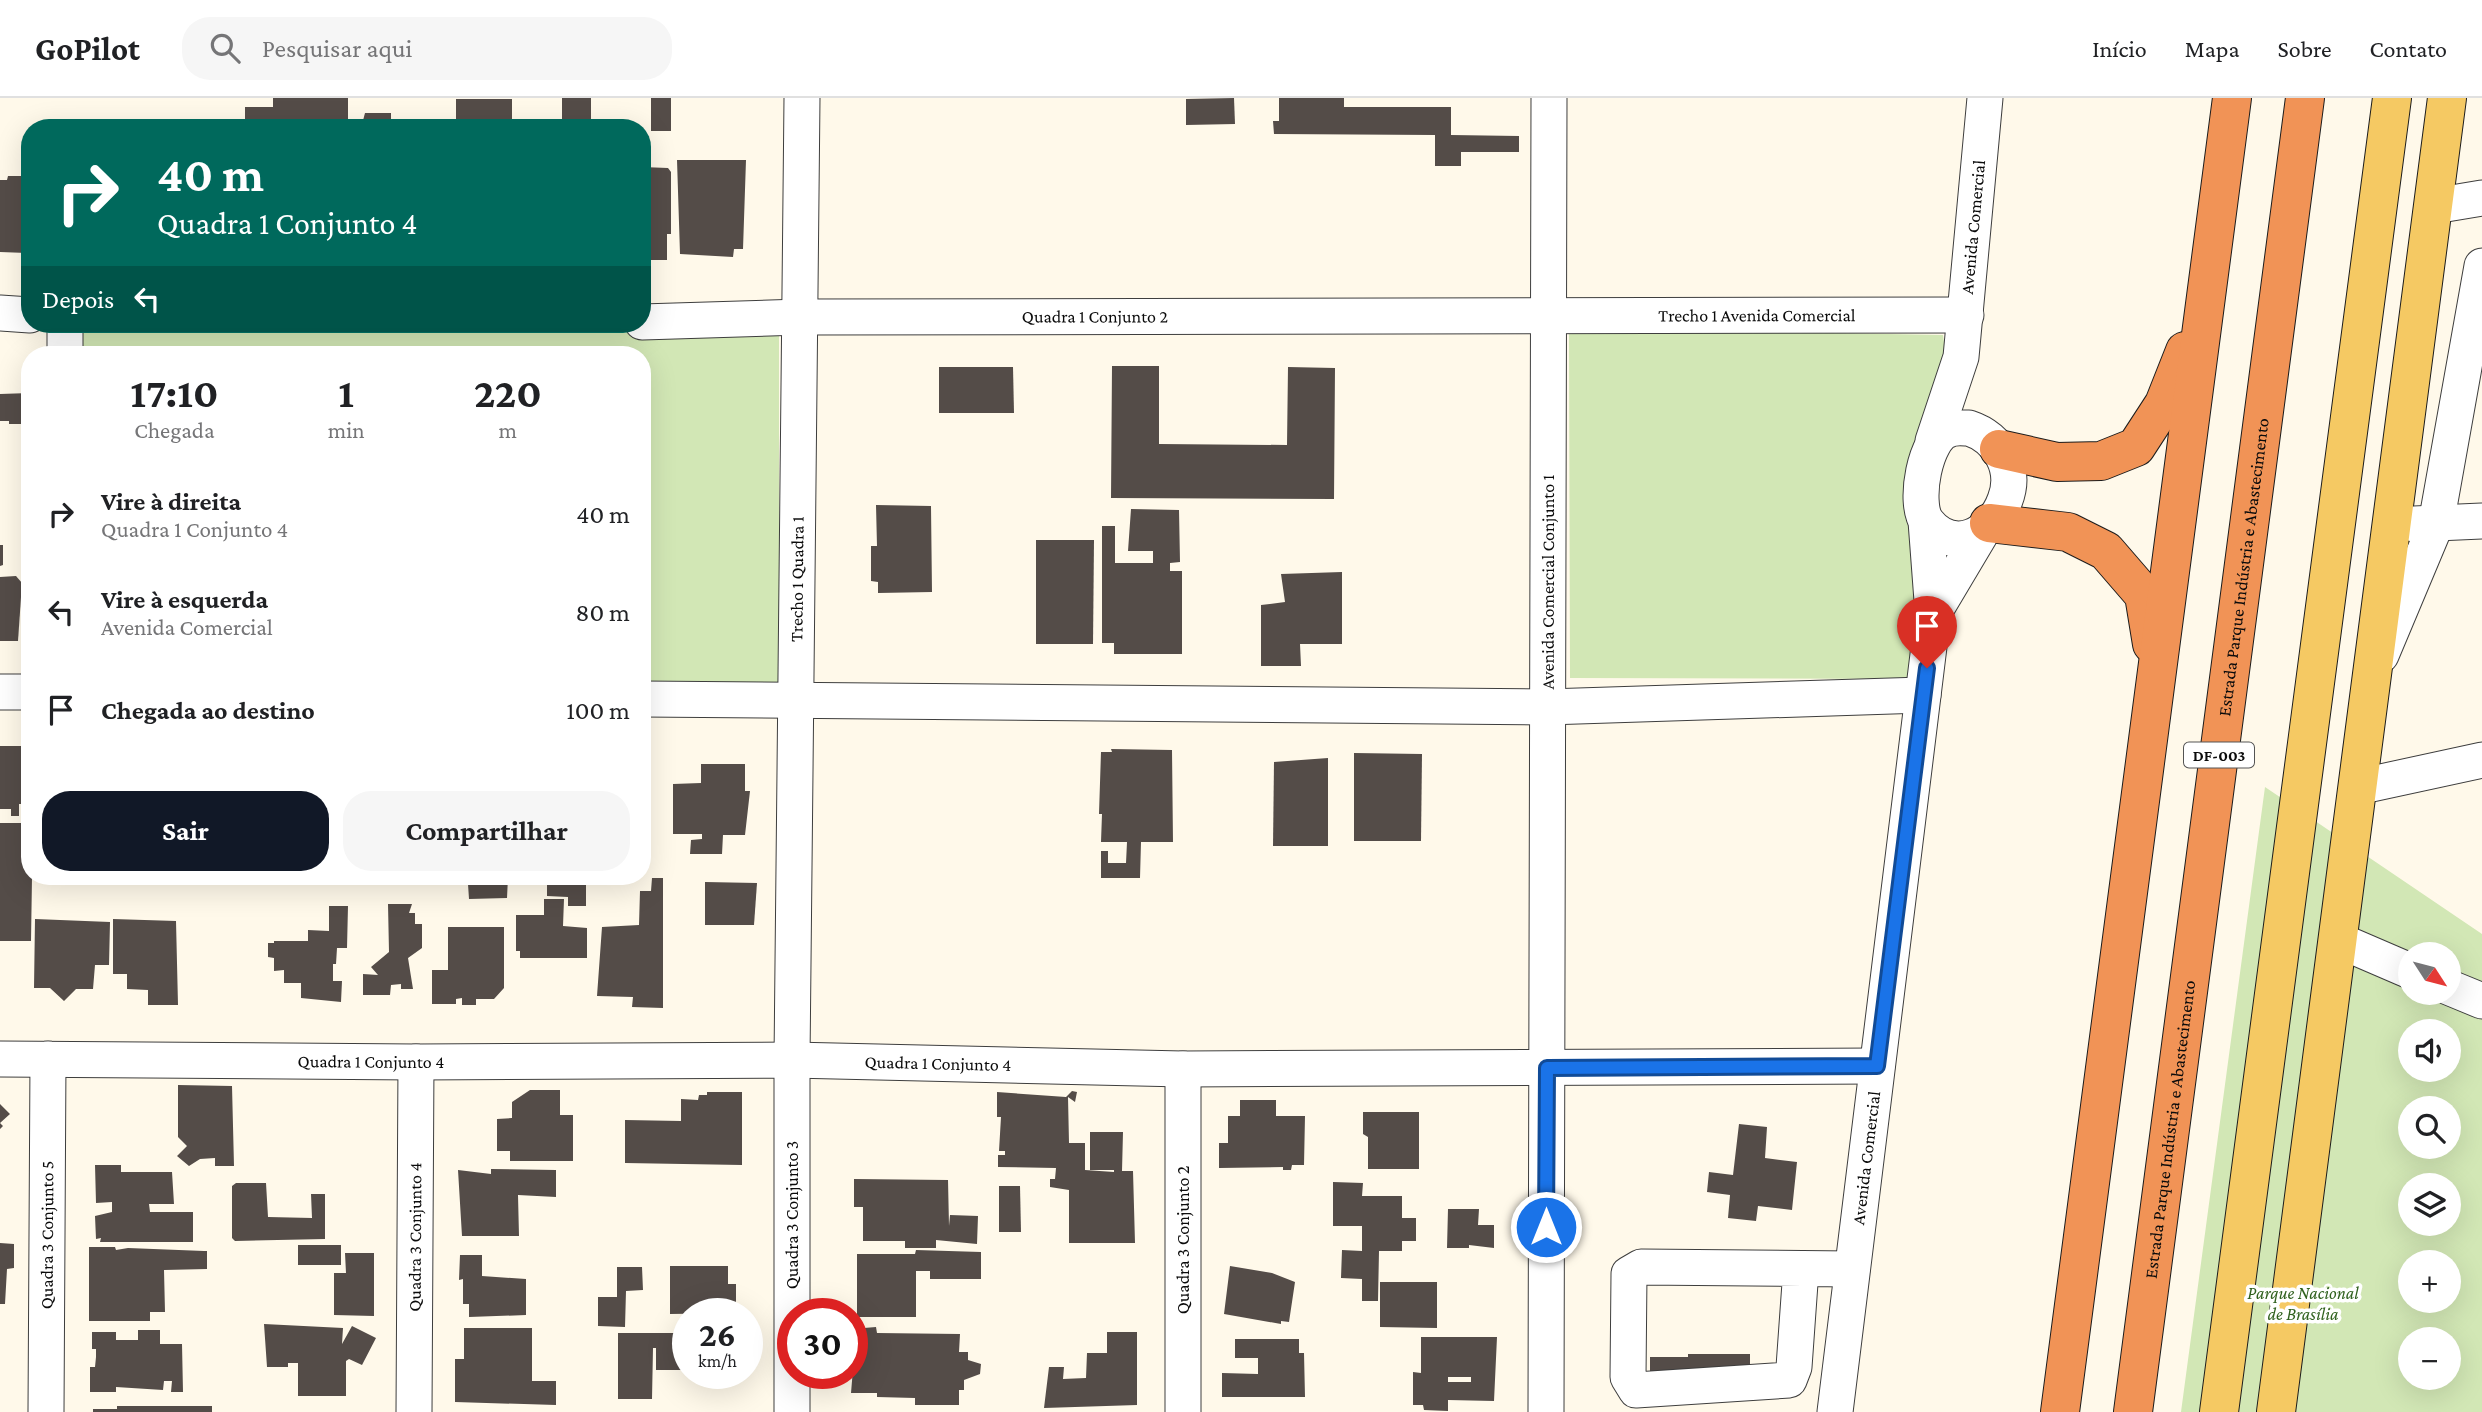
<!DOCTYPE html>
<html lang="pt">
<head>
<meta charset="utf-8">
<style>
	body { margin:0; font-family:"Crimson Pro",serif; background:#f6f6f6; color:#202124; height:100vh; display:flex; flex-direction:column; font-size:26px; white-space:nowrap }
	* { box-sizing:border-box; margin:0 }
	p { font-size:23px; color:#757577 }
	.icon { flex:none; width:38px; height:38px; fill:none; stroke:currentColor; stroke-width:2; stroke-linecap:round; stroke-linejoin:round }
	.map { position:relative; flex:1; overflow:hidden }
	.panel { position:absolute; left:21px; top:248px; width:630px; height:539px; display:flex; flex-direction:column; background:#fff; border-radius:28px; box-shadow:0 7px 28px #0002 }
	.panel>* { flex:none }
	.hud { position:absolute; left:21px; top:21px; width:630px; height:214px; border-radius:28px; box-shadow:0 7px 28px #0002; background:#00695c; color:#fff; overflow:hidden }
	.needle { width:46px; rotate:126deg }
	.fabs { position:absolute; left:2398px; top:844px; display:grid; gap:14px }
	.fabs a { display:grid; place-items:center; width:63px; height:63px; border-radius:50%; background:#fff; box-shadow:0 7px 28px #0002; font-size:35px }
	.speed { position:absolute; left:672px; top:1200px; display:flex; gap:14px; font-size:35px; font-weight:700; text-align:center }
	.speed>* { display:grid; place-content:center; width:91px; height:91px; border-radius:50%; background:#fff; box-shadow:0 7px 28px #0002; line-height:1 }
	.speed small { font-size:18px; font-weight:400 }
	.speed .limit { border:10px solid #d22; background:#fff; color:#111 }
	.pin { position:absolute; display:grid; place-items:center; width:60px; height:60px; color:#fff; margin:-72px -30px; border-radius:50% 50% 50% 0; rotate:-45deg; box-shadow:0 0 7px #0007 }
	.pin .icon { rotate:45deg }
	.me { position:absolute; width:77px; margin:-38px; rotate:0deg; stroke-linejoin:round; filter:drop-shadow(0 0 5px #0008) }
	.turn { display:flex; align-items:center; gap:24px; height:147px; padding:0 21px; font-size:32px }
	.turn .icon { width:91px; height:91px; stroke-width:2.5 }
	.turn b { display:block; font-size:49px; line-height:60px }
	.then { display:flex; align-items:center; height:66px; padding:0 21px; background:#0003; gap:14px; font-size:26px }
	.eta { display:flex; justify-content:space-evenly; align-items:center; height:119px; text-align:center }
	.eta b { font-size:42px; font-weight:700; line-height:49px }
	.primary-button { display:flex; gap:14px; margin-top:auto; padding:14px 21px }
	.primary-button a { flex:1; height:80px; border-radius:28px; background:#111827; color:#fff; font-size:28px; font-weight:700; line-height:80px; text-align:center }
	.primary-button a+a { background:#f6f6f6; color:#202124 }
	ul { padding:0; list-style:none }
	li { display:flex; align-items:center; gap:21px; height:98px; padding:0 21px }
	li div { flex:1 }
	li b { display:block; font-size:26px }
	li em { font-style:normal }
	header { display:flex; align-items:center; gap:42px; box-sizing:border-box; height:98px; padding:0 35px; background:#fff; border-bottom:2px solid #e0e0e0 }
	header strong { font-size:33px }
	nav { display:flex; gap:38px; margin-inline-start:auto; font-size:24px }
	.search { width:490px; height:63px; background:#f6f6f6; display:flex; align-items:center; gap:18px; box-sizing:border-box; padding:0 24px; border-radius:28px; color:#757577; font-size:26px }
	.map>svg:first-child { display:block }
	.green { fill:#d2e7b5; fill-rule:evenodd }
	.building { fill:#544c48; fill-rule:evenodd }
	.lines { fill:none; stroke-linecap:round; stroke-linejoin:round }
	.minor-casing { stroke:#3e3e3e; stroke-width:37 }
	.major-casing { stroke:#1c1c1c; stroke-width:40 }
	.highway-casing { stroke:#1c1c1c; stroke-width:40 }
	.minor { stroke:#fff; stroke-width:35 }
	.major { stroke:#f5c963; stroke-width:38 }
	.highway { stroke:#f19356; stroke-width:38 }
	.route-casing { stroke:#114b97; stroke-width:18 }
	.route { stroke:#1a73e8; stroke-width:12 }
	.labels { text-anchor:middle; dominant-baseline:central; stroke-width:7; stroke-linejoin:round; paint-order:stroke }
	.shield { fill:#fff; stroke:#545454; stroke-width:2 }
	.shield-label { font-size:16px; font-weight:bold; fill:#0b0b0b }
	.street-label { font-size:18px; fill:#0b0b0b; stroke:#fff }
	.park-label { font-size:18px; font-style:italic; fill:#30611e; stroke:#fff }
</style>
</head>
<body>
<header>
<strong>GoPilot</strong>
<div class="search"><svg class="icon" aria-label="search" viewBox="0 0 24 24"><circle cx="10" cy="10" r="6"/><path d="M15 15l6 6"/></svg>Pesquisar aqui</div>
<nav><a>Início</a><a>Mapa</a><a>Sobre</a><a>Contato</a></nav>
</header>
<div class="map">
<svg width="2482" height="1314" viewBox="0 0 2482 1314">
	<rect width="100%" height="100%" fill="#fff9ea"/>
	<g class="green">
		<polygon points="1569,230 1943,237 1947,265 1918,430 1914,581 1570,580"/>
		<polygon points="72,232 779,234 779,585 642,583 642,257 72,257"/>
		<path d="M2265,689l217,147v478h-301zM2410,856h38v38h-38zM2410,933h38v38h-38zM2410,1010h38v38h-38zM2410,1087h38v38h-38zM2410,1164h38v38h-38zM2410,1241h38v38h-38z"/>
	</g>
	<g class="building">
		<polygon points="273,0 348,0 348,23 273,23 273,30 245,30 245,9 273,9"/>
		<rect x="562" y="0" width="29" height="30"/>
		<rect x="651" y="0" width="20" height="33"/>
		<polygon points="1234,0 1235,26 1186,27 1186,1"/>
		<polygon points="1279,0 1344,0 1344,9 1451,9 1451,37 1519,38 1519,54 1461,54 1461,68 1435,68 1435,37 1274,36 1273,23 1279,23"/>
		<rect x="456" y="1" width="56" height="29"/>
		<polygon points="365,15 391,15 391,30 361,30"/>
		<polygon points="677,62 746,62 743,151 734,151 733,159 680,156"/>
		<polygon points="642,69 668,70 671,74 671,136 667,136 667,162 642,162"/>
		<polygon points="8,78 27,78 30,86 27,155 0,154 0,82 7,82"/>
		<polygon points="1112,268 1159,268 1159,346 1287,347 1288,269 1335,270 1334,401 1111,400"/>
		<polygon points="939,269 1013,269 1014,315 939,315"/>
		<polygon points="30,295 30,326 9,326 9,323 0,323 0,296"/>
		<polygon points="876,407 931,408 932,494 878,495 878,484 871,483 871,448 877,448"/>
		<polygon points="1131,411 1179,412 1180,464 1170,465 1170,473 1182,473 1182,556 1114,556 1114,545 1102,545 1102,428 1115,428 1115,465 1153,465 1153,453 1128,453"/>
		<polygon points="1036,442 1094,442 1093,546 1036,546"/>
		<polygon points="0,447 3,447 3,467 0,468"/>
		<polygon points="1342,474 1342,546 1300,546 1301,568 1261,568 1261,507 1285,504 1281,476"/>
		<polygon points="16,478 22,485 18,543 0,543 0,479"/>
		<polygon points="0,648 25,648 25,706 19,706 19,718 11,718 11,711 0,711"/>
		<polygon points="1111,651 1172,652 1173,744 1141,744 1140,780 1101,780 1101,753 1108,753 1108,765 1126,765 1127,744 1101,744 1102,716 1099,716 1101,654 1112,654"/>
		<polygon points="1354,655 1422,656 1421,743 1354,743"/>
		<polygon points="1328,660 1328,748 1273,748 1274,664"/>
		<polygon points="701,666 745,666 745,693 750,693 745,737 723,737 722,756 690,756 691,742 702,741 702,736 673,736 673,686 701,685"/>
		<polygon points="0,725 27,725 27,752 30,752 32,779 31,843 0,843"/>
		<polygon points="455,779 508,779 507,800 469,801 468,786 455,785"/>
		<polygon points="547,779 586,779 586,808 568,808 568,799 547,798"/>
		<polygon points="652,780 663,780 663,910 632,909 633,899 597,898 602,829 639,827 640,793 651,793"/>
		<polygon points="705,784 757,785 754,827 705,827"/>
		<polygon points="544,801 564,801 563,828 587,830 587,860 520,860 520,853 516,853 516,817 544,817"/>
		<polygon points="388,806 412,806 409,815 415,815 415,826 422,826 422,850 408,860 413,891 401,891 401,886 391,887 390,897 363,897 363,876 378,877 371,869 389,854"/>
		<polygon points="329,808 348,808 347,850 337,850 336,866 333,866 333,883 342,883 341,904 301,900 301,885 284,885 284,872 274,873 274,860 268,859 268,845 274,845 274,843 308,843 308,832 329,833"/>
		<polygon points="35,821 110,824 109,867 95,867 93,891 76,891 64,903 50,890 34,890"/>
		<polygon points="113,821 176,823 178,907 148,907 148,892 127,891 127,876 113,876"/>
		<polygon points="448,829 504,829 504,890 494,901 476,901 476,907 462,907 462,900 456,901 456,906 432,906 432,872 448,872"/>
		<polygon points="178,987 232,988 234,1068 215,1068 215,1060 200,1061 189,1068 177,1058 187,1048 178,1039"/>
		<polygon points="530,992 560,992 560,1017 573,1017 573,1063 510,1063 510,1053 497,1053 497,1021 512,1020 512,1004"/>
		<polygon points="1072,993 1077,994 1075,1004 1068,999 1069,1045 1085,1045 1085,1072 1114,1074 1114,1072 1090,1072 1090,1034 1123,1034 1122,1073 1133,1073 1135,1145 1069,1145 1069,1092 1050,1089 1050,1081 1055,1081 1056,1070 998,1069 998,1057 1005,1057 1005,1053 999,1053 1001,1019 997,1019 997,994 1066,999"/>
		<polygon points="707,994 742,994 742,1067 625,1065 625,1022 681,1023 681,1001 698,1002 699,997 707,997"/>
		<polygon points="1240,1002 1276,1002 1276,1018 1305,1018 1304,1067 1292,1067 1291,1072 1283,1072 1283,1069 1219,1070 1219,1045 1228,1045 1228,1018 1240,1018"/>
		<polygon points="0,1006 10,1016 0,1025 3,1028 0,1031"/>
		<polygon points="1363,1014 1419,1014 1419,1071 1368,1071 1368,1039 1363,1036"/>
		<polygon points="1739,1026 1767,1029 1765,1060 1797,1064 1792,1112 1758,1108 1756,1123 1728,1120 1730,1097 1707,1094 1709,1074 1733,1077"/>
		<polygon points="95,1067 121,1067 121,1074 172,1074 174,1106 149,1106 150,1114 193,1114 193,1144 100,1144 101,1140 96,1141 95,1118 112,1114 112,1104 96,1105"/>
		<polygon points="491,1071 556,1072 556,1099 518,1097 519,1138 462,1138 458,1072 491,1076"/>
		<polygon points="854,1081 948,1082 949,1128 950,1117 978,1118 977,1146 936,1142 936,1150 905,1150 905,1143 863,1143 863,1109 854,1109"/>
		<polygon points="1333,1084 1363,1085 1362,1098 1402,1098 1402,1120 1416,1120 1416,1143 1402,1143 1402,1153 1379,1153 1378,1203 1362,1203 1362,1181 1341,1180 1342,1152 1362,1153 1362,1128 1333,1128"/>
		<polygon points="236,1085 266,1085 268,1119 312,1120 311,1096 325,1096 325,1141 235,1143 232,1140 232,1088"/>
		<polygon points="999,1088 1020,1088 1021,1134 999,1134"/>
		<polygon points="1448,1111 1479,1111 1478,1127 1494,1127 1494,1150 1469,1147 1469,1150 1447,1150"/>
		<polygon points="0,1145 14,1146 14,1170 7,1171 5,1206 0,1206"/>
		<rect x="298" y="1147" width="43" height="20"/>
		<polygon points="89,1149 115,1149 116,1152 128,1150 204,1153 207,1153 207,1171 164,1172 165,1214 150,1214 150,1223 89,1223"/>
		<polygon points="916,1152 981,1154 981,1181 930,1181 930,1173 916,1173 916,1219 857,1219 857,1156 915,1156"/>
		<polygon points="345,1155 374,1155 374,1218 334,1217 334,1175 346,1175"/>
		<polygon points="460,1157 482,1157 482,1178 526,1181 526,1217 469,1219 469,1206 463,1206 463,1181 459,1182"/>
		<polygon points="670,1168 728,1168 728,1186 736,1186 736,1215 670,1216"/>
		<polygon points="1230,1168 1272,1175 1295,1184 1289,1224 1281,1223 1281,1226 1224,1216"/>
		<polygon points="617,1169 642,1169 643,1192 626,1193 625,1229 598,1228 598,1199 617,1199"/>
		<polygon points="1380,1184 1437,1184 1437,1230 1380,1229"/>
		<polygon points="264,1226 343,1230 342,1246 352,1228 376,1240 362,1267 349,1261 346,1263 346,1298 298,1298 298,1265 288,1265 288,1269 267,1269"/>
		<polygon points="876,1229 877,1235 960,1236 959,1254 968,1254 968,1262 981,1266 980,1276 964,1282 964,1292 959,1292 959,1307 915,1307 915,1300 877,1299 877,1295 851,1295 856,1235 864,1235 864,1230"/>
		<polygon points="464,1230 532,1230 532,1283 556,1283 556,1307 455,1304 455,1261 464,1261"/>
		<polygon points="138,1232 160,1232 160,1246 182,1246 183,1294 171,1294 172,1283 164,1283 163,1292 116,1289 116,1294 90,1294 90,1269 95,1269 96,1259 96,1251 92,1251 92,1234 116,1234 116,1242 138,1242"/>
		<polygon points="1107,1234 1137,1234 1137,1307 1044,1310 1049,1269 1064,1269 1063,1281 1086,1280 1087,1255 1107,1255"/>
		<polygon points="618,1235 688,1235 688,1272 656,1272 656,1250 653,1250 652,1301 618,1301"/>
		<path d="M1421,1239h76l-3,64 -46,-1v11l-24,-1 -1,-5h-10v-33l8,1zM1448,1279h23v5h-23z"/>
		<polygon points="1235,1241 1299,1241 1299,1255 1304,1255 1305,1299 1222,1299 1222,1275 1258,1276 1258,1260 1235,1260"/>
		<polygon points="1688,1256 1750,1256 1750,1300 1650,1298 1650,1259 1688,1259"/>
		<polygon points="117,1308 212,1308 212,1314 93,1314 93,1311 117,1311"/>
	</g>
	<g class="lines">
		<defs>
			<g id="minor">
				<polyline points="2434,108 2482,100"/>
				<polyline points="0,215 30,217"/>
				<path id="s1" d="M642,224l159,-5 1165,-2"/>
				<polyline points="65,257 65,226"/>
				<path d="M1969,330c30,10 48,41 36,72 -12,34 -51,56 -78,22 -14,-19 -2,-85 21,-92 6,-3 15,-2 21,-2z"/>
				<path id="s2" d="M1933,343l28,-84 24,-259"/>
				<polyline points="2414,426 2482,423"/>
				<polyline points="1933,516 1980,437"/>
				<polyline points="2381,557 2436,426 2482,168"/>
				<polyline points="0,594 30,594"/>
				<polyline points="642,601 1547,609 1923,597"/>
				<polyline points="2358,689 2482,662"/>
				<polyline points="2338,842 2410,873"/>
				<polyline points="2448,889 2482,903"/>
				<path id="s3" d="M0,961l416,3 376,-2 391,9 694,-3"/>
				<polyline points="1801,1171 1794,1269 1789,1282 1636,1292 1628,1279 1629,1176 1641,1169 1852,1171"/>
				<path id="s4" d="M46,1314l2,-353"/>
				<path id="s5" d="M414,1314l2,-350"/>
				<path id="s6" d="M792,1314v-352l10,-962"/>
				<polyline points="1183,1314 1183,971"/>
				<path id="s7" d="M1546,1314l3,-1314"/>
				<path id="s8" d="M1835,1314l98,-798 -7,-93"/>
			</g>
			<g id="major">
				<polyline points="2219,1314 2392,0"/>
				<polyline points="2276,1314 2447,0"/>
			</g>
			<g id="highway">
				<polyline points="1999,351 2057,364 2101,363 2136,349 2164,306 2185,253"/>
				<polyline points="1989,425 2068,434 2106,453 2144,497 2152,546"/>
				<polyline points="2060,1314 2232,0"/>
				<path id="s9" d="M2133,1314l172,-1314"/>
			</g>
		</defs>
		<use href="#minor" class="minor-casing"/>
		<use href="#major" class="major-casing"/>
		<use href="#highway" class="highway-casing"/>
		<use href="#minor" class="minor"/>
		<use href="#major" class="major"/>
		<use href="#highway" class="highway"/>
	</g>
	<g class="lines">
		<defs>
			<polyline id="route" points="1546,1129 1547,970 1877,968 1927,570"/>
		</defs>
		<use href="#route" class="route-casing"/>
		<use href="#route" class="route"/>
	</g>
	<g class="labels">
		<rect class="shield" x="2184" y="644.5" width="70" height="25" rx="5"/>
		<g class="shield-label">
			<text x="2219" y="657">DF-003</text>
		</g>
		<g class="street-label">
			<text stroke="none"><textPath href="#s2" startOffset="219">Avenida Comercial</textPath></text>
			<text stroke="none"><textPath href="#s1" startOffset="1115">Trecho 1 Avenida Comercial</textPath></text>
			<text stroke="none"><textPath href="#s1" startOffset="453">Quadra 1 Conjunto 2</textPath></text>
			<text stroke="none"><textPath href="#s9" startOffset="852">Estrada Parque Indústria e Abastecimento</textPath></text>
			<text stroke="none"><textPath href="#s6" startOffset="833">Trecho 1 Quadra 1</textPath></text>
			<text stroke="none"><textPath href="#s7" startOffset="830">Avenida Comercial Conjunto 1</textPath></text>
			<text stroke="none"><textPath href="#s3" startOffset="371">Quadra 1 Conjunto 4</textPath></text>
			<text stroke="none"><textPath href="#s3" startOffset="938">Quadra 1 Conjunto 4</textPath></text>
			<text stroke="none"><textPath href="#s9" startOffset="285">Estrada Parque Indústria e Abastecimento</textPath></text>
			<text stroke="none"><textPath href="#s8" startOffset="256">Avenida Comercial</textPath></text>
			<text transform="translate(792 1117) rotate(-90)">Quadra 3 Conjunto 3</text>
			<text stroke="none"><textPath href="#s4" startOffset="177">Quadra 3 Conjunto 5</textPath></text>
			<text stroke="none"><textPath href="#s5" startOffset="175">Quadra 3 Conjunto 4</textPath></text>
			<text transform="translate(1183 1142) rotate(-90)">Quadra 3 Conjunto 2</text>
		</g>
		<g class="park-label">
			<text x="2303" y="1195">Parque Nacional<tspan x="2303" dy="21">de Brasília</tspan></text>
		</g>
	</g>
</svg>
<div class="fabs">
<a><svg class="needle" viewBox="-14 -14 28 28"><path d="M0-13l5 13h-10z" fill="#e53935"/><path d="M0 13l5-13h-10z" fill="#757577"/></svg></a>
<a><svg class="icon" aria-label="sound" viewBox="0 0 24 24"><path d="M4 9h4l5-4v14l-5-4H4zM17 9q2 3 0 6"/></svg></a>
<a><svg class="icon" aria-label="search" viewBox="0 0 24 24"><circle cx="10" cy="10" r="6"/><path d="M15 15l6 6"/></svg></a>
<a><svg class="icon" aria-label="layers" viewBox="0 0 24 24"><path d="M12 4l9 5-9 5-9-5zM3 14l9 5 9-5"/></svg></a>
<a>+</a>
<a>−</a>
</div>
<div class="speed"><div>26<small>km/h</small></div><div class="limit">30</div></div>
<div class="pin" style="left:1927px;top:570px;background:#d93025"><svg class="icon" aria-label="arrive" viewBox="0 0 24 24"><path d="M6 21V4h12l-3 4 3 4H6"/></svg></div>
<svg class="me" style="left:1546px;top:1129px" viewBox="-20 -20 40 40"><circle r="17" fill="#1a73e8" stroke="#fff" stroke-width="3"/><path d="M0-11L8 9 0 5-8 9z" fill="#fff"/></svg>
<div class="hud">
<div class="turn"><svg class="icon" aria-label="right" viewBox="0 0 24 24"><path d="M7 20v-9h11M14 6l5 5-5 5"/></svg><div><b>40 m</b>Quadra 1 Conjunto 4</div></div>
<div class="then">Depois<svg class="icon" aria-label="left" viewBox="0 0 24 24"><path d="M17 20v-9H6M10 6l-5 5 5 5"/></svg></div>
</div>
<section class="panel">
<div class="eta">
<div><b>17:10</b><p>Chegada</p></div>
<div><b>1</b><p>min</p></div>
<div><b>220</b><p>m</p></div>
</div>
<ul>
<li><svg class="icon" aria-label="right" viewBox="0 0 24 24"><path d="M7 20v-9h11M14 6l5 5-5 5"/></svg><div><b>Vire à direita</b><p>Quadra 1 Conjunto 4</p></div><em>40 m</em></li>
<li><svg class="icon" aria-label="left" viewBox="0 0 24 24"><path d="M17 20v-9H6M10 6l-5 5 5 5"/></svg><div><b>Vire à esquerda</b><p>Avenida Comercial</p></div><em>80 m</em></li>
<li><svg class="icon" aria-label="arrive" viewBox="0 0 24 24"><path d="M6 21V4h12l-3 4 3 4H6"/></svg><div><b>Chegada ao destino</b></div><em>100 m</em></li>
</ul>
<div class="primary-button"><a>Sair</a><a>Compartilhar</a></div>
</section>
</div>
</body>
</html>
